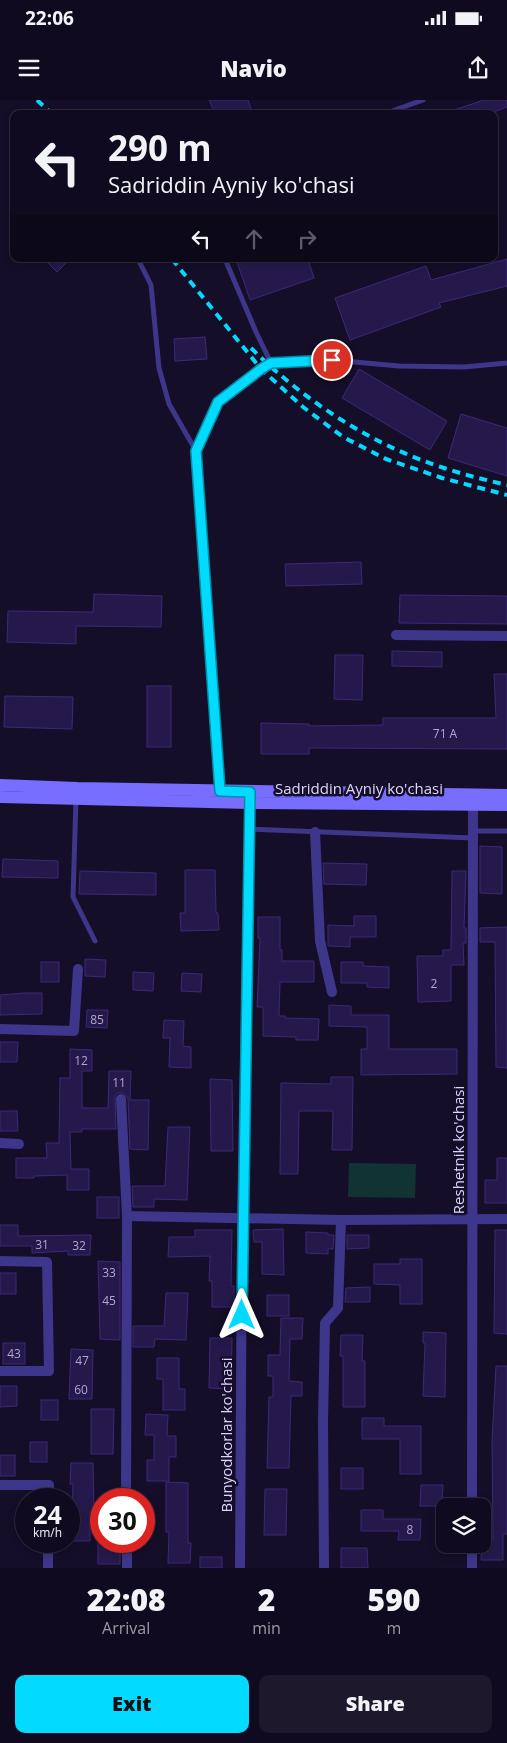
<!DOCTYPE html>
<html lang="en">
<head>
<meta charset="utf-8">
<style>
	body { margin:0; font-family:"Open Sans",sans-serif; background:#1d182c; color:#f1f3f6; height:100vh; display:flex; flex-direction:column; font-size:19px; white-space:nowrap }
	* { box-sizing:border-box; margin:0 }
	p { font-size:16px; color:#9b9aa4 }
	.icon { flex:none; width:28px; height:28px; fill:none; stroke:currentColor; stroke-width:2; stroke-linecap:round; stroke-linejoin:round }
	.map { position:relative; height:1468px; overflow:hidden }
	.drawer { display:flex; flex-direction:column; background:#0f0a1f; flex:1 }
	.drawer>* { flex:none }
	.hud { position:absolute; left:10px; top:10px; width:488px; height:152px; border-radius:10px; box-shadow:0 2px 8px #0003,0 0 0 1px #2f2b3d; background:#0f0a1f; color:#f1f3f6; overflow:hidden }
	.buttons { position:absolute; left:436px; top:1398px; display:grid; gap:10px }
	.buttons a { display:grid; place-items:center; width:55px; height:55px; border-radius:10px; background:#0f0a1f; box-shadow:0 2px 8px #0003,0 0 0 1px #2f2b3d; font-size:25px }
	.speed { position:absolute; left:15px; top:1388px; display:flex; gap:10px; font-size:25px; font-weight:700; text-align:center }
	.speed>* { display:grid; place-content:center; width:65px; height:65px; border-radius:50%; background:#0f0a1f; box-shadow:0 2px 8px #0003,0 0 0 1px #2f2b3d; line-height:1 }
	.speed small { font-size:12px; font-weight:400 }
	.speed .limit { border:8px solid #d22; background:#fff; color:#111 }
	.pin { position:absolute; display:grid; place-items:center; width:42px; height:42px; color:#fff; margin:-21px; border:2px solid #fff; border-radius:50%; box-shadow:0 1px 5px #0007 }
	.me { position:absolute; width:55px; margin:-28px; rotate:0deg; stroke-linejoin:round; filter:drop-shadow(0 0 4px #0008) }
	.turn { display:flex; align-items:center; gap:18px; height:105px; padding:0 15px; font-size:22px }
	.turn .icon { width:65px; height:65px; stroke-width:2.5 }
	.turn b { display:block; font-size:35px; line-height:42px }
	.lanes { display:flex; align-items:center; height:48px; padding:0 15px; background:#0003; justify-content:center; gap:25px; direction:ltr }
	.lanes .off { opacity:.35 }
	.eta { display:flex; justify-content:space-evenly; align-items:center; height:85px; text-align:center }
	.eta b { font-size:30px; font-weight:800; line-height:35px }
	.primary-button { display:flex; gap:10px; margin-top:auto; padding:10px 15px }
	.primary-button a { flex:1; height:58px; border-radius:10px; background:#02daff; color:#111; font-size:20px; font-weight:800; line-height:58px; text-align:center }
	.primary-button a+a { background:#1d182c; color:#f1f3f6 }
	.status { display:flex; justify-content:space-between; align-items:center; height:35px; padding:0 25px; background:#0f0a1f; direction:ltr }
	.status svg { height:14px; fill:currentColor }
	header { display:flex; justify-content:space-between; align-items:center; height:65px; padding:0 15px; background:#0f0a1f; font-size:22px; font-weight:800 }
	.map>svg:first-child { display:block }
	.green { fill:#133 }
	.building { fill:#25194b; stroke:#3d2979 }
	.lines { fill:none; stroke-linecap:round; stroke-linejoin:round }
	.service { stroke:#3d368b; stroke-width:5 }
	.minor { stroke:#3d368b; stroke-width:10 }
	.secondary { stroke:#776dff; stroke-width:12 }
	.rail { stroke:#02daff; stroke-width:4; stroke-dasharray:8 6; stroke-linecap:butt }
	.route-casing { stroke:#018ea6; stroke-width:12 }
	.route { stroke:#02daff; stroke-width:9 }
	.labels { text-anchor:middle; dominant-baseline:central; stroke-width:5; stroke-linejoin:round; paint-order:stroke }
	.number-label { font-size:12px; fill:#afa7d2 }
	.street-label { font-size:15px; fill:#ddd6ff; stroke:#140e29 }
</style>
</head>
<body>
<div class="status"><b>22:06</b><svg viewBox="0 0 49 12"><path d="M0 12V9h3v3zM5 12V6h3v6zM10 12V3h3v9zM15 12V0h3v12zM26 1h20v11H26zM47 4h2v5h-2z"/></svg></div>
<header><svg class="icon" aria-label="menu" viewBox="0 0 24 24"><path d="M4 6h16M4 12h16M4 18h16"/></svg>Navio<svg class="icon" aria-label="share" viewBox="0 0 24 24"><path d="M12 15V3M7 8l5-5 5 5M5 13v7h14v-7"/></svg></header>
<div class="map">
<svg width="507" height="1468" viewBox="0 0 507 1468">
	<rect width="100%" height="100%" fill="#140e29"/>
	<polygon class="green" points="349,1063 416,1064 415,1098 348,1097"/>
	<g class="building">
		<polygon points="209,0 248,0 253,14 215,14"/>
		<polygon points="484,0 507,0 507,7 488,14 449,14 448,12"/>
		<polygon points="44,159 70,159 57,172"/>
		<polygon points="236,159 308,159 314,178 250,200"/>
		<polygon points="507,159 507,186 439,203 441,207 350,240 335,198 426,166 431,180"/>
		<polygon points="205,237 207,259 175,261 174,239"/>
		<polygon points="359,269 447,321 430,350 342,298"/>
		<polygon points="461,314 507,328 507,376 448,358"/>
		<polygon points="361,462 362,484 286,486 285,464"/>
		<polygon points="94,494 162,496 161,527 76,526 76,544 7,542 8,511 93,512"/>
		<polygon points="400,495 507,496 507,524 399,523"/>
		<polygon points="392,551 442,552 442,567 392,566"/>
		<polygon points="335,555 363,555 362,600 334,599"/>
		<polygon points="494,574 507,574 507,649 309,648 309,654 261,654 261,623 309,624 309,626 383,625 383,618 496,618"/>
		<rect x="147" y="586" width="24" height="61"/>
		<polygon points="5,596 73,597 72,629 4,627"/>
		<polygon points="480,746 502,747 502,794 480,793"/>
		<polygon points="3,759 58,761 58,778 2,777"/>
		<polygon points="323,763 367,764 366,785 324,784"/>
		<polygon points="185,770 215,770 216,813 218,813 219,830 181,831 180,813 185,813"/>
		<polygon points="80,771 156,773 156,795 79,794"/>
		<polygon points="452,771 466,771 464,828 466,828 466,843 463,843 464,865 451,865 451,901 418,902 417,856 443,856 443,850 451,850"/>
		<polygon points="354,816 376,816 376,837 350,837 350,847 328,846 328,825 354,826"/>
		<polygon points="258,817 280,817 280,850 282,850 282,861 314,861 314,882 280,882 279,916 285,916 285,918 319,919 318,940 296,940 296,937 263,936 263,907 257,907 260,838 258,838"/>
		<polygon points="507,827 507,968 496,967 495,842 480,842 480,828"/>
		<polygon points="85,859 106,860 105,877 85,876"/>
		<rect x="41" y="862" width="18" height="20"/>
		<polygon points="341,862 363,862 363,866 389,867 389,888 367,887 367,883 341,883"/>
		<polygon points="133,872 154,873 153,891 133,890"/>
		<polygon points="182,873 202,874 201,892 181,891"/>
		<polygon points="24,893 42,893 42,914 0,915 0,895"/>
		<polygon points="329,905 351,906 351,915 389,915 389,949 457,949 457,974 361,975 361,949 367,949 367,927 329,926"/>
		<polygon points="87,910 108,910 107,928 86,927"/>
		<polygon points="164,920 184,921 183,946 191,947 191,968 169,967 170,938 163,938"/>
		<polygon points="0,942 18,942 17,962 0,962"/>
		<polygon points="70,949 92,950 92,971 82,971 82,1008 108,1008 109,971 131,971 130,1000 149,1000 148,1050 130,1049 128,999 124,993 118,993 115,996 116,1029 82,1029 82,1032 70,1032 71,1069 89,1069 89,1090 67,1090 67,1075 34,1076 34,1078 16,1078 16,1058 47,1058 46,1043 59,1043 60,978 70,978"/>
		<polygon points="331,977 353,977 352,1050 332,1050 333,1011 299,1011 298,1074 280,1074 281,983 331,984"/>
		<polygon points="210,979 232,980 233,1051 211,1051"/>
		<polygon points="0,1011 17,1011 18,1031 0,1031"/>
		<polygon points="168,1027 190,1027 187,1100 154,1099 154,1107 133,1107 132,1086 165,1086"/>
		<polygon points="497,1058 507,1058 507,1103 485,1103 485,1080 497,1080"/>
		<rect x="97" y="1097" width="22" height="21"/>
		<polygon points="0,1125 18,1125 18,1136 91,1135 90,1155 68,1155 68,1151 32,1153 32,1146 0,1146"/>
		<polygon points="283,1129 284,1175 262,1174 262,1142 254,1142 253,1130"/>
		<polygon points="195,1130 232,1130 231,1186 234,1186 234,1207 212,1207 212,1181 209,1181 210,1156 168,1157 169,1137 195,1137"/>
		<polygon points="495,1130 507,1130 507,1234 494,1233"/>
		<polygon points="306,1132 328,1133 328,1135 334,1135 333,1149 328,1149 328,1154 306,1153"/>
		<polygon points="347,1135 369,1135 369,1148 347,1149"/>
		<polygon points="400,1159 422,1159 422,1204 400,1204 400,1185 374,1184 374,1164 400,1164"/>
		<polygon points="98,1161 120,1162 120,1240 100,1239"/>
		<rect x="0" y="1173" width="16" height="21"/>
		<polygon points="370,1187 370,1202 345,1202 346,1188"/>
		<polygon points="166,1193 188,1193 186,1240 155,1239 154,1247 133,1247 133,1226 164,1226"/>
		<rect x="267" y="1195" width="22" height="21"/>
		<polygon points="281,1218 303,1218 302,1239 290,1239 289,1281 302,1282 302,1296 291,1296 289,1368 267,1368 269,1297 273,1297 273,1276 268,1276 268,1255 280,1255"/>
		<polygon points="423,1232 446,1233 445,1297 423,1296 425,1243 423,1243"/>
		<polygon points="341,1235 363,1235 362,1261 365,1261 365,1307 343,1307 343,1256 340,1256"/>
		<polygon points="210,1238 232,1238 231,1289 209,1288"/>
		<rect x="3" y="1243" width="22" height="21"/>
		<polygon points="71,1249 93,1250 92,1299 69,1299"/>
		<polygon points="157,1258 179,1258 179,1289 185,1289 185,1310 163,1310 163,1279 157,1279"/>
		<polygon points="496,1266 507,1266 507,1434 503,1434 503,1460 481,1460 482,1439 493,1439 492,1340"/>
		<polygon points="0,1286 17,1286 17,1306 0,1307"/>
		<rect x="41" y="1300" width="17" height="20"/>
		<polygon points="91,1309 114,1309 113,1354 91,1354"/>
		<polygon points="146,1314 168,1315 167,1336 176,1336 176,1357 169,1357 169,1381 147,1381 147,1360 154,1360 154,1335 145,1335"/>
		<polygon points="362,1318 384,1318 384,1326 421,1326 421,1374 400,1374 400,1339 362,1339"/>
		<rect x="30" y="1342" width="17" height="20"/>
		<rect x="0" y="1355" width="15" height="21"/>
		<polygon points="71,1363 93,1363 94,1411 90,1411 90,1441 69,1441 69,1420 72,1420 73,1384 70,1384"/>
		<rect x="341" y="1368" width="22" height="21"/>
		<polygon points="166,1382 188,1383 188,1443 191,1443 190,1463 168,1463 169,1432 166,1432"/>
		<polygon points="421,1385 443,1385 442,1406 420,1406"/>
		<polygon points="265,1389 287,1389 286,1435 264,1435"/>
		<polygon points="361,1410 383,1410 383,1419 421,1419 420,1440 398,1440 399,1431 361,1431"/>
		<rect x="98" y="1443" width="22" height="21"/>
		<polygon points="341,1448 367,1448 368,1468 341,1468"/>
		<rect x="200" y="1457" width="22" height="11"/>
	</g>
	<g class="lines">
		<g class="service">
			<polyline points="384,14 423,0"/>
			<polyline points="138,159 151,185 159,268 169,304 196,351"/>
			<polyline points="225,159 256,232 271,263"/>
			<polyline points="220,689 196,351 218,302 271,263 332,260 399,266 464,267 507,263"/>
			<polyline points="76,699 73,797 95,841"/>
			<polyline points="250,729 473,738"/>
			<polyline points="473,731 507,731"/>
		</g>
		<g class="minor">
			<polyline points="396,535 507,536"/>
			<polyline points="315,732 320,841 332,892"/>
			<polyline points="0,929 74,931 78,869"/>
			<polyline points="121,999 127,1116 126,1399"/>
			<polyline points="0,1043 19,1044"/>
			<polyline points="127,1116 341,1120 507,1119"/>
			<polyline points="0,1161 47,1162 49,1271 0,1271"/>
			<polyline points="0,1385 49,1385 49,1399"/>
			<polyline points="472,1406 473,698"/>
			<polyline points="127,1441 127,1468"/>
			<polyline points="48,1468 48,1441"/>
			<polyline points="240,1468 242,1118 250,697"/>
			<polyline points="324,1468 323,1321 325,1223 338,1208 341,1120"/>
			<polyline points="472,1468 472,1444"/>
		</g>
		<g class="secondary">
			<polyline points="0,685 77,688 507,695"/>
			<polyline points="0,697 250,703 507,705"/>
		</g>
		<g class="rail">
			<polyline points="37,0 52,14"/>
			<polyline points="172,159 261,269 303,307 343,337 386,359 442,378 507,395"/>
			<path d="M251,248c55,54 119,96 193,120 21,7 42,12 63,17"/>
		</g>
	</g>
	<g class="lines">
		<defs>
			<polyline id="route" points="242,1215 250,692 220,691 196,351 218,302 261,269 271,263 332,260"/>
		</defs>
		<use href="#route" class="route-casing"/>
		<use href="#route" class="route"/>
	</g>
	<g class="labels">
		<g class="number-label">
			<text x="445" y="633">71 А</text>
			<text x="434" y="883">2</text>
			<text x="97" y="919">85</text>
			<text x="81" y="960">12</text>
			<text x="119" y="982">11</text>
			<text x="42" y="1144">31</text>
			<text x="79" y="1145">32</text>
			<text x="109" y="1172">33</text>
			<text x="109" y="1200">45</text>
			<text x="14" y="1253">43</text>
			<text x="82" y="1260">47</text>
			<text x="81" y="1289">60</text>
			<text x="410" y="1429">8</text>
		</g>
		<g class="street-label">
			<text x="359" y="688">Sadriddin Ayniy ko'chasi</text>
			<text transform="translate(458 1050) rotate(-90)">Reshetnik ko'chasi</text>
			<text transform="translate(226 1335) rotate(-90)">Bunyodkorlar ko'chasi</text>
		</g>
	</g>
</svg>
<div class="buttons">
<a><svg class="icon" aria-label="layers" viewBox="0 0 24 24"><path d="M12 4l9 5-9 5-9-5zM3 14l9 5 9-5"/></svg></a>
</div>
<div class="speed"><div>24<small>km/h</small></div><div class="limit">30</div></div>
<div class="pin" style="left:332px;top:260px;background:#d93025"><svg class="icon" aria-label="arrive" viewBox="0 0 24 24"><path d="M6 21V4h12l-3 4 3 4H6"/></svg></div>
<svg class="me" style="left:242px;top:1215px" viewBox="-20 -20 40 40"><path d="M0-17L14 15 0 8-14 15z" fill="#02daff" stroke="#fff" stroke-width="4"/></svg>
<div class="hud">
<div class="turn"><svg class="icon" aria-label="left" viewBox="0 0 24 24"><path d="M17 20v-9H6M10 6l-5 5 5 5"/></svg><div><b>290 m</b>Sadriddin Ayniy ko'chasi</div></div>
<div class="lanes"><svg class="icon" aria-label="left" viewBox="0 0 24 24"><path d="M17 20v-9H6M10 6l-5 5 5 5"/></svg><svg class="icon off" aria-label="ahead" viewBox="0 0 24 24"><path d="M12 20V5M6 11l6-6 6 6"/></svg><svg class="icon off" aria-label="right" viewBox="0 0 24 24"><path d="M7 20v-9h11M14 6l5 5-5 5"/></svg></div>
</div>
</div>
<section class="drawer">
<div class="eta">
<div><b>22:08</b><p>Arrival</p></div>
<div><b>2</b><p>min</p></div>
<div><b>590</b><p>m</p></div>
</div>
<div class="primary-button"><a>Exit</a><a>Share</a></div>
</section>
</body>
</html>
